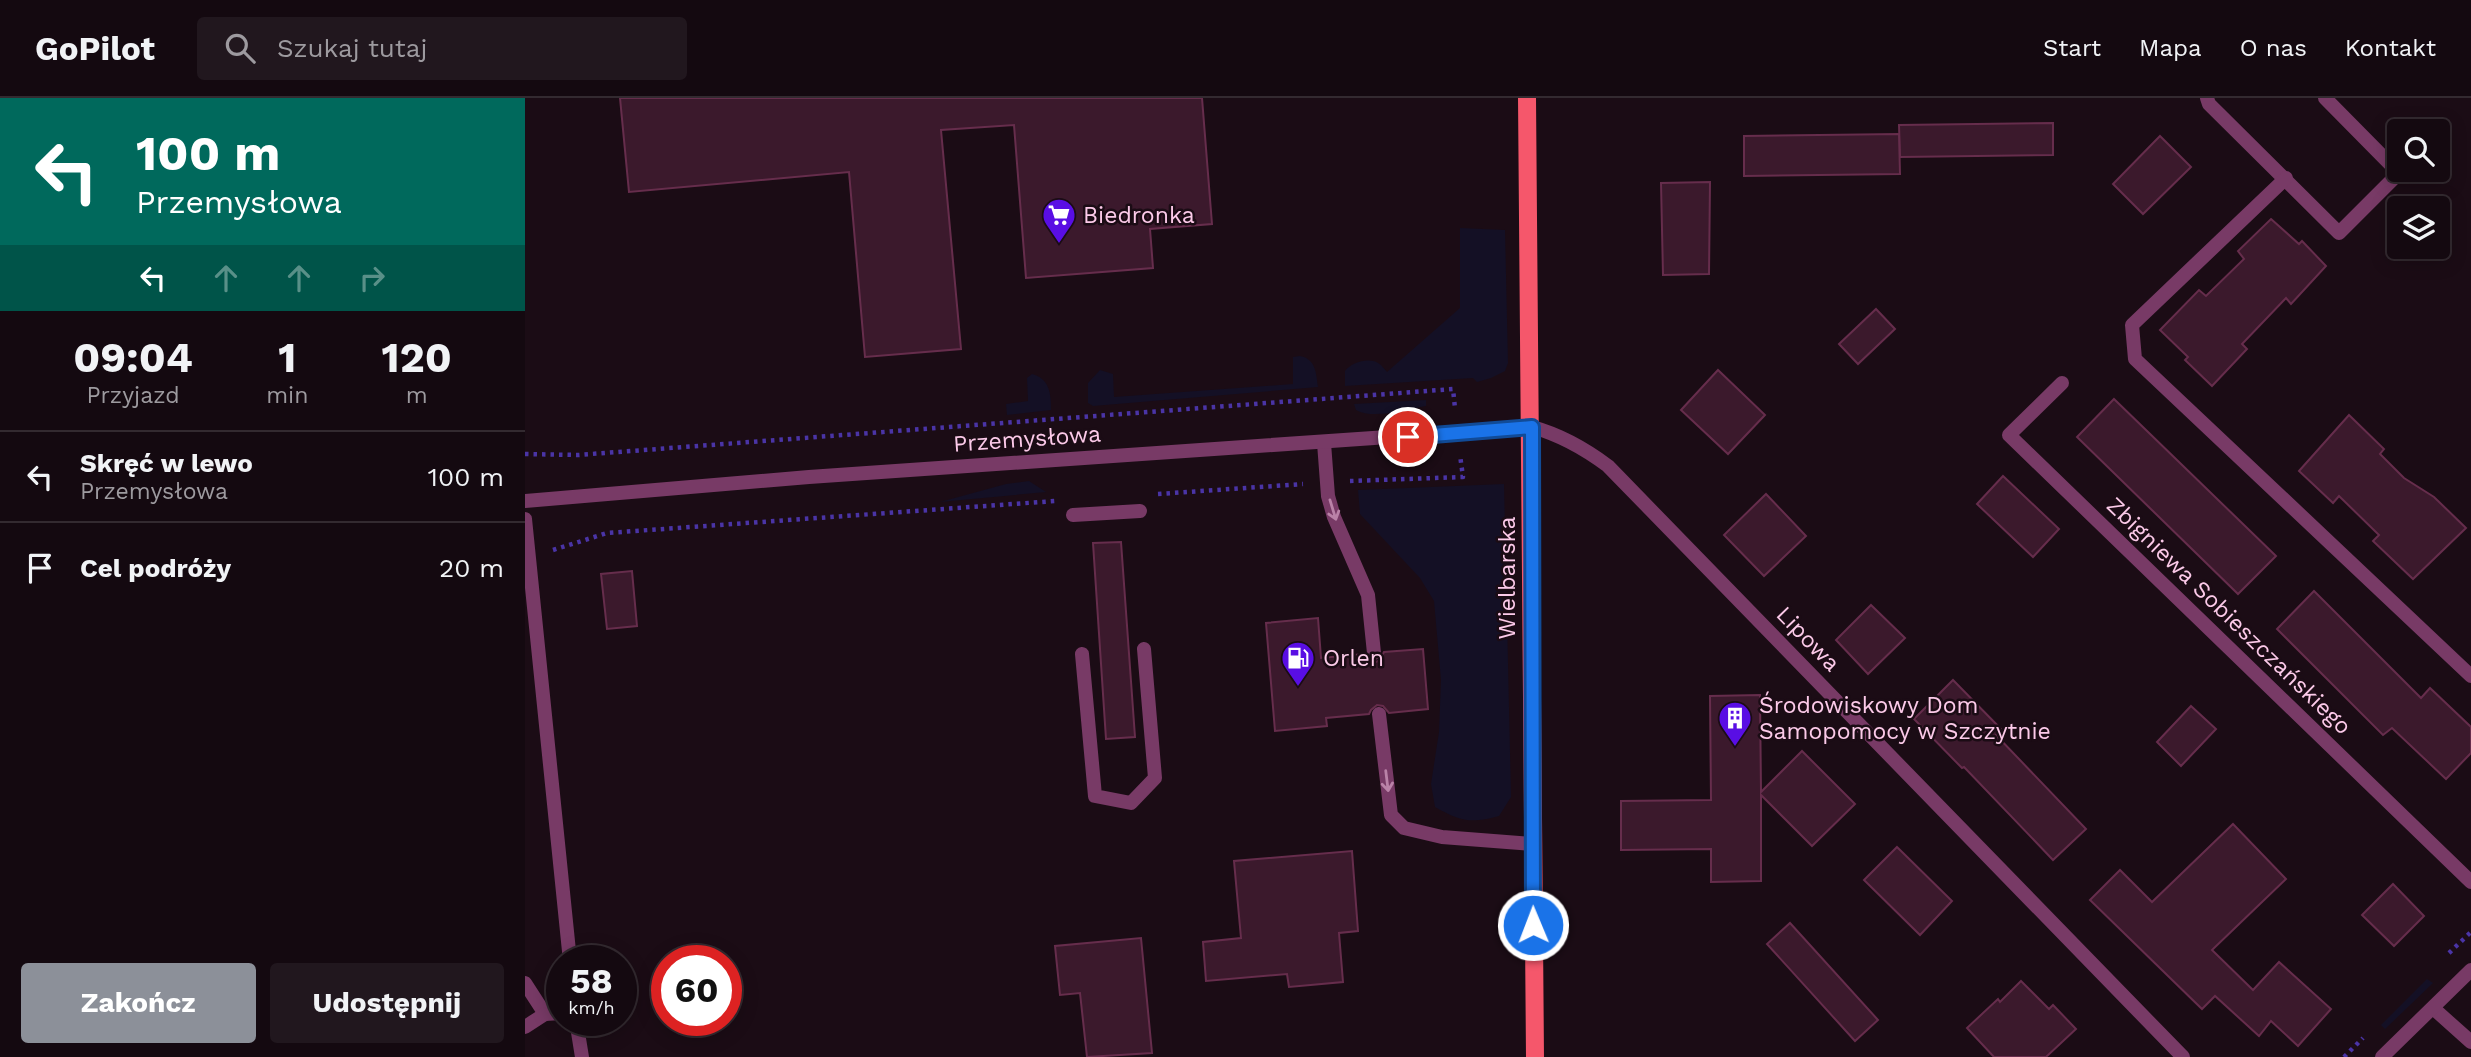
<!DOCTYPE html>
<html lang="pl">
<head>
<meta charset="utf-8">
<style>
	body { margin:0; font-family:"Work Sans",sans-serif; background:#21171e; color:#f1f3f6; height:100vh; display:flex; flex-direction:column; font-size:26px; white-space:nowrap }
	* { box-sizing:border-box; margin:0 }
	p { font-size:23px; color:#9d9a9f }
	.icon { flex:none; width:38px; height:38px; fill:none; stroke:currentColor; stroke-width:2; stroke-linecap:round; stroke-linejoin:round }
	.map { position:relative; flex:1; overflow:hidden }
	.drawer { display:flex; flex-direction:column; background:#140910; width:525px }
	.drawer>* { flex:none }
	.banner { background:#00695c; color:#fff; overflow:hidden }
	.buttons { position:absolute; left:1862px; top:21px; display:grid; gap:14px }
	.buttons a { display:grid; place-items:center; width:63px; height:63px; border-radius:7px; background:#140910; box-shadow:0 4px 18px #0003,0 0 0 2px #332a30; font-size:35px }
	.speed { position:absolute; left:21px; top:847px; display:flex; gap:14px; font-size:35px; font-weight:700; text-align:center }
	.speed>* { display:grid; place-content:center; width:91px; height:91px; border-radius:50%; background:#140910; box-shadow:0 4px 18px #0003,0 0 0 2px #332a30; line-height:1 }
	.speed small { font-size:18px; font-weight:400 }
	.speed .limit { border:10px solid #d22; background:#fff; color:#111 }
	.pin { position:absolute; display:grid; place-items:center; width:60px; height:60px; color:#fff; margin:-30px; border:4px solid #fff; border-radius:50%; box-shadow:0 2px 7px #0007 }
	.me { position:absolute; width:77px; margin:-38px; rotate:359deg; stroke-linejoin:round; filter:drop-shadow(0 0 5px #0008) }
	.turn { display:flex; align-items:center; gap:24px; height:147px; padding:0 21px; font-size:32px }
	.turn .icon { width:91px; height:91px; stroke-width:2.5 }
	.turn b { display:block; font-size:49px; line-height:60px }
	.lanes { display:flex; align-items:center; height:66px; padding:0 21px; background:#0003; justify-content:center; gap:35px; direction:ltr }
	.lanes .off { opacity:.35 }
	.eta { display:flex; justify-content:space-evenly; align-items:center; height:119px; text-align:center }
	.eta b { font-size:42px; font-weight:700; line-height:49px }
	.action { display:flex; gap:14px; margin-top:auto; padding:14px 21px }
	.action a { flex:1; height:80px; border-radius:7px; background:#8c9099; color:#fff; font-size:28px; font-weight:700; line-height:80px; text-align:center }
	.action a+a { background:#21171e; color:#f1f3f6 }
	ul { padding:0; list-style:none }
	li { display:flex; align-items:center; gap:21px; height:91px; padding:0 21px; border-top:2px solid #332a30 }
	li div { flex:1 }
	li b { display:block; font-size:26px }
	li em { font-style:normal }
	header { display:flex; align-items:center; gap:42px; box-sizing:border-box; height:98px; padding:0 35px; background:#140910; border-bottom:2px solid #332a30 }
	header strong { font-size:33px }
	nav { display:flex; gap:38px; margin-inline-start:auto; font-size:24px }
	.search { width:490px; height:63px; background:#21171e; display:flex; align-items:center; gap:18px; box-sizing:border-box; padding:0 24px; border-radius:7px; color:#9d9a9f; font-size:26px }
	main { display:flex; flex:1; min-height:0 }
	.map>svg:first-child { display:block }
	.green { fill:#141025 }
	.building { fill:#3b192c; stroke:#662d4c; stroke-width:2 }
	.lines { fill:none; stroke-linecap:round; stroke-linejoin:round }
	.path { stroke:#4a34a6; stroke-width:4.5; stroke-dasharray:3.5 5; stroke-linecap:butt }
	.service { stroke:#783a66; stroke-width:14 }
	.minor { stroke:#783a66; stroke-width:14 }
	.tertiary { stroke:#783a66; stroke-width:14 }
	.primary { stroke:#f5576b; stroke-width:18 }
	.oneway { stroke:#ba82a8 }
	.route-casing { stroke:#114b97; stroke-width:18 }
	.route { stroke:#1a73e8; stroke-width:12 }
	.labels { text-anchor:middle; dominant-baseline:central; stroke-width:5; stroke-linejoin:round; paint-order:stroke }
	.poi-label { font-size:23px; fill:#fccae9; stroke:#1b0c15; text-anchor:start }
	.street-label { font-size:23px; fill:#fccae9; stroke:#1b0c15 }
</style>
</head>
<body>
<header>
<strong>GoPilot</strong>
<div class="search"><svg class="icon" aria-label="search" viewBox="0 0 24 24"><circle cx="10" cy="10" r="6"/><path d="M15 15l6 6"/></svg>Szukaj tutaj</div>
<nav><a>Start</a><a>Mapa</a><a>O nas</a><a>Kontakt</a></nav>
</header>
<main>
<section class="drawer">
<div class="banner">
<div class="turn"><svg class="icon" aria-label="left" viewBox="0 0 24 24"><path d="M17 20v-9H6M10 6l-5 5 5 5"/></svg><div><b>100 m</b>Przemysłowa</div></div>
<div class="lanes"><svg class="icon" aria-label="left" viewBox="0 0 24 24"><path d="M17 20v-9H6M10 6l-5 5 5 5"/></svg><svg class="icon off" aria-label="ahead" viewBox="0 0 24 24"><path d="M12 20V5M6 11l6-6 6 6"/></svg><svg class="icon off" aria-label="ahead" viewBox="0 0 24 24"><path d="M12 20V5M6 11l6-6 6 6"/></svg><svg class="icon off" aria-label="right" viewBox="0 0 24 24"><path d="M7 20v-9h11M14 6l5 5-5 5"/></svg></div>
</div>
<div class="eta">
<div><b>09:04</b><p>Przyjazd</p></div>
<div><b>1</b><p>min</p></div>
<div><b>120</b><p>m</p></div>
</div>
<ul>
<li><svg class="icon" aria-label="left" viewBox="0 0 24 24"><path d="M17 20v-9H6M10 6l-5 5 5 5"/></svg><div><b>Skręć w lewo</b><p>Przemysłowa</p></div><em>100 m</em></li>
<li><svg class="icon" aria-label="arrive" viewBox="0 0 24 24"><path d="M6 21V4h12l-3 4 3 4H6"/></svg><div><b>Cel podróży</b></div><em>20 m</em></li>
</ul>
<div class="action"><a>Zakończ</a><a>Udostępnij</a></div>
</section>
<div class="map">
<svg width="1946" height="959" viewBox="0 0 1946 959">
	<rect width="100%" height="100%" fill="#1b0c15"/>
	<g class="green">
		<path d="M935,130l45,2 3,133 -3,8 -14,7 -14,4 -4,-4 -128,8v-15c6,-8 23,-14 33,-8 4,2 6,6 9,9l73,-64z"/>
		<path d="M775,258c16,3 16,17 18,31l-225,19 -5,-3v-20l12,-13 13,4 1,23 179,-13v-27z"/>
		<path d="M507,276c18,5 19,20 19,36l-44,5 -1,-11 22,-3 -1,-23z"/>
		<path d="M901,302v6c-20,3 -52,14 -70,4l-2,-6z"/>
		<polygon points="504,383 521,394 415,404 481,386"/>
		<path d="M979,386l7,313 -12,19c-29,8 -39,5 -64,-9l-4,-23 8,-52 2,-52 -7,-79 -14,-23 -60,-64 -2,-24z"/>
		<polygon points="1902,881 1908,885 1860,931 1856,927"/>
	</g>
	<g class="building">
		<polygon points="95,0 677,0 687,126 625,131 628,170 501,180 489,27 416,32 436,251 340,259 324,74 104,94"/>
		<polygon points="1528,25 1528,57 1375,59 1374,27"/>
		<polygon points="1374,36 1375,76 1219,78 1219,38"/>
		<polygon points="1635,38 1666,69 1618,116 1588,86"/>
		<polygon points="1185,84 1184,176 1138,177 1136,85"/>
		<polygon points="1746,121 1774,146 1777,143 1801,168 1766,206 1761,200 1717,246 1722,251 1687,288 1660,262 1663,259 1635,232 1674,192 1681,198 1719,161 1713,153"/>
		<polygon points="1351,211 1370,231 1333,266 1314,246"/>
		<polygon points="1193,272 1240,317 1203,356 1156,312"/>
		<polygon points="1589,301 1751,458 1713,496 1552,339"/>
		<polygon points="1824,317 1859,351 1855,356 1879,380 1909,399 1941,430 1888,481 1848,443 1854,437 1814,398 1808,405 1774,373"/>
		<polygon points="1478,378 1534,431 1508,459 1452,406"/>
		<polygon points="1241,396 1281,438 1239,478 1199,437"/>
		<polygon points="596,444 610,639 581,641 568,445"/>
		<polygon points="107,473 112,528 82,531 76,476"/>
		<polygon points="1789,493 1896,600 1905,590 1946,629 1946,655 1921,681 1867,630 1858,637 1752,531"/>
		<polygon points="1346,507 1380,540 1343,576 1311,542"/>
		<polygon points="793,520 796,560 839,556 842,561 849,565 855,562 859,554 898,551 903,611 864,615 858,608 852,607 846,612 844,616 801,620 802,628 750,633 741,525"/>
		<polygon points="1428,582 1477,632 1471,637 1561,731 1528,762 1439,669 1437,670 1389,621"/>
		<polygon points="1235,597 1236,694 1277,653 1330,706 1287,748 1236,697 1236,783 1186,784 1186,751 1096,752 1096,703 1186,702 1185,598"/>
		<polygon points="1666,608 1691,631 1656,668 1632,644"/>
		<polygon points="1708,726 1761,781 1687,852 1728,892 1754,864 1806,911 1773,948 1746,923 1734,938 1690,898 1677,911 1565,802 1595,772 1627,804"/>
		<polygon points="1372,749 1427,803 1395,837 1339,782"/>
		<polygon points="827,753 833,833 814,835 818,884 764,889 762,876 681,883 678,844 716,840 709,763"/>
		<polygon points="1868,786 1899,818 1869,848 1837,817"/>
		<polygon points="1265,825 1353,922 1330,943 1242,846"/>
		<polygon points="616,840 627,955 562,959 555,895 535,897 530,848"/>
		<polygon points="1496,883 1524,911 1528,907 1551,931 1521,959 1469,959 1442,930 1473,901 1475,904"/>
	</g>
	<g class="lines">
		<g class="path">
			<polyline points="0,356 53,357 928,291 930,310"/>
			<polyline points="825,383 938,379 935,357"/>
			<polyline points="633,396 778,386"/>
			<polyline points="28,452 82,435 530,403"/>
			<polyline points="1924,855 1946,834"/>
			<polyline points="1819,959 1838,940"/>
		</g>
		<g class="service">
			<polyline points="1682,0 1684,6 1814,135 1874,75 1800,0"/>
			<polyline points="1761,80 1607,227 1610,261 1946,578"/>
			<polyline points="799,345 803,398 809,419 843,497 849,555"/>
			<polyline points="548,417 615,413"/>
			<polyline points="557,556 570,698 606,705 630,680 619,551"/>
			<polyline points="854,616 866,717 879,730 917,739 1007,746"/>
			<polyline points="0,885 20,916 37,915"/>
			<polyline points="0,929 20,916"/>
		</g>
		<g class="minor">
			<polyline points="1537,285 1484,337 1946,784"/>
			<path d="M1007,329c29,8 52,21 76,39l575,591"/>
			<polyline points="0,421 45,863"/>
			<polyline points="1908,910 1946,944"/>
			<polyline points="51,922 57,959"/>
		</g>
		<g class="tertiary">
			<polyline points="0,403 284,379 1007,329"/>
			<polyline points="1857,959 1946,872"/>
		</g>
		<path class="primary" d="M1002,0c5,320 3,639 8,959"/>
	</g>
	<defs><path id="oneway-shaft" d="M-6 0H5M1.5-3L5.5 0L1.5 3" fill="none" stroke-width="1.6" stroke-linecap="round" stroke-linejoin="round" transform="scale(1.75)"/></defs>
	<g class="oneway">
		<use href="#oneway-shaft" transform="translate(808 412) rotate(73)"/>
		<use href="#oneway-shaft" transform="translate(862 683) rotate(83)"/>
	</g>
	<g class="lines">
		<defs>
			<polyline id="route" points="883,339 1007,329 1008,827"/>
		</defs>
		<use href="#route" class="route-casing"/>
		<use href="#route" class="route"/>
	</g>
	<defs>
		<symbol id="supermarket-pin" viewBox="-11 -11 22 30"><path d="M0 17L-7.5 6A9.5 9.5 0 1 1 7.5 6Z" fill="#590ee4" stroke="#1b0c15"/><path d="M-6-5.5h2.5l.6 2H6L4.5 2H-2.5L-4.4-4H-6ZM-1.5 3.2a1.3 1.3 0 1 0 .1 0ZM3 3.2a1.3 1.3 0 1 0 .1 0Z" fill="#fff"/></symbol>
		<symbol id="fuel-pin" viewBox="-11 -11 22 30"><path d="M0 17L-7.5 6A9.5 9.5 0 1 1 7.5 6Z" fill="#590ee4" stroke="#1b0c15"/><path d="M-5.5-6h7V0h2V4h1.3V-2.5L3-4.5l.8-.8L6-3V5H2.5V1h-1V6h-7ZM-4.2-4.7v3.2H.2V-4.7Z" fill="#fff"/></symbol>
		<symbol id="building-pin" viewBox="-11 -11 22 30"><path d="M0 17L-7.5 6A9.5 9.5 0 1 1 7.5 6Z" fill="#590ee4" stroke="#1b0c15"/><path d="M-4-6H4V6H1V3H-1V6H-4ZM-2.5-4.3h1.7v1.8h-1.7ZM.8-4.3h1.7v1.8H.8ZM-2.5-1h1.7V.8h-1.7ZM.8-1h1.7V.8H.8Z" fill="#fff"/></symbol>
	</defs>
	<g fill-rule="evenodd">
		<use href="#supermarket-pin" x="515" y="98" width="38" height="52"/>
		<use href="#fuel-pin" x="754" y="541" width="38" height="52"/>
		<use href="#building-pin" x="1191" y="601" width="38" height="52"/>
	</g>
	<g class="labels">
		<g class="poi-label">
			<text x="558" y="117">Biedronka</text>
			<text x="798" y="560">Orlen</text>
			<text x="1234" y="607">Środowiskowy Dom<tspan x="1234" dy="26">Samopomocy w Szczytnie</tspan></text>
		</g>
		<g class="street-label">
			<text transform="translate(502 341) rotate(-4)">Przemysłowa</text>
			<text transform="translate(982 480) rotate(-90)">Wielbarska</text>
			<text transform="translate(1704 518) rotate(44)">Zbigniewa Sobieszczańskiego</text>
			<text transform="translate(1283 541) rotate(46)">Lipowa</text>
		</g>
	</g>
</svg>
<div class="buttons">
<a><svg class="icon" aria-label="search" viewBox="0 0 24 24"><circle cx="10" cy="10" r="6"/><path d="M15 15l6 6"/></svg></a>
<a><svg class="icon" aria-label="layers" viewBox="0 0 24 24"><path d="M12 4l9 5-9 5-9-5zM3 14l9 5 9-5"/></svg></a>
</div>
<div class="speed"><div>58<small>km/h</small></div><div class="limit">60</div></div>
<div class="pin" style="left:883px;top:339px;background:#d93025"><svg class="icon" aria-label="arrive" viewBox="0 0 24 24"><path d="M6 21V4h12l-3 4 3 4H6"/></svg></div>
<svg class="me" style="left:1008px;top:827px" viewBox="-20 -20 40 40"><circle r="17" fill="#1a73e8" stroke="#fff" stroke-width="3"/><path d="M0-11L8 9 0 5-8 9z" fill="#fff"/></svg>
</div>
</main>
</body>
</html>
